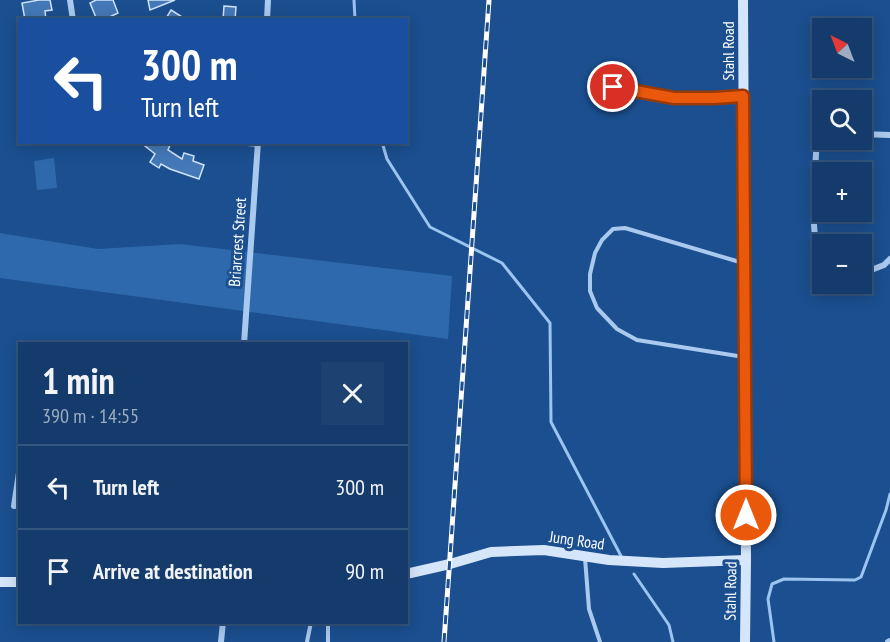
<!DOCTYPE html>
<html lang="en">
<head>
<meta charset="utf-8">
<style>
	body { margin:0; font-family:"PT Sans Narrow",sans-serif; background:#1d4271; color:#f1f3f6; height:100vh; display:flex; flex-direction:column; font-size:22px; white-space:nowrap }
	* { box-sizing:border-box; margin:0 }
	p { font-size:20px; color:#9dadc1 }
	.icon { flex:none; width:33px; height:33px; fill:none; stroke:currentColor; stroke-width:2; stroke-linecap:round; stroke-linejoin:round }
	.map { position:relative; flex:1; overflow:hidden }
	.side { position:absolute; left:18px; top:342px; width:390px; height:282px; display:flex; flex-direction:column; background:#143b6b; border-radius:0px; box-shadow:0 3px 15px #0003,0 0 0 2px #33557e }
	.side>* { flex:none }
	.top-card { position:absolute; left:18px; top:18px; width:390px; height:126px; border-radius:0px; box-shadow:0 3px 15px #0003,0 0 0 2px #33557e; background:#1a4fa0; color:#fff; overflow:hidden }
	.needle { width:39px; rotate:318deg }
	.controls { position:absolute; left:812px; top:18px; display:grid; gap:12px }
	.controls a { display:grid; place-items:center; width:60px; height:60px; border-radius:0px; background:#143b6b; box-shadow:0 3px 15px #0003,0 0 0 2px #33557e; font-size:30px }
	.pin { position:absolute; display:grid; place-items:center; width:51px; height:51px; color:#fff; margin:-26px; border:3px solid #fff; border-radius:50%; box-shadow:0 2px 6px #0007 }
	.me { position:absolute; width:66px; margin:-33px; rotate:0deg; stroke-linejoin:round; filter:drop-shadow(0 0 4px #0008) }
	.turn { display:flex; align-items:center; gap:21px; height:126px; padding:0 24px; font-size:27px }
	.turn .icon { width:78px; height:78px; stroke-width:2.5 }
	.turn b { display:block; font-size:42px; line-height:51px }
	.round { display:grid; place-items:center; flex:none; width:63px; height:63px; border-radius:0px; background:#1d4271 }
	.headline { display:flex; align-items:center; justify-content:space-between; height:102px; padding:0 24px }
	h1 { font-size:36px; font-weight:700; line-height:45px }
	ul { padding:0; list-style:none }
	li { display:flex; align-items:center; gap:18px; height:84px; padding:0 24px; border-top:2px solid #33557e }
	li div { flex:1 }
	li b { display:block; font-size:22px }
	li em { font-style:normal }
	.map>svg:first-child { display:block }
	.green { fill:#2e69ad }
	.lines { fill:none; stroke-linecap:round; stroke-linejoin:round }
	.stream { stroke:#9cc4f0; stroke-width:3 }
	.building { fill:#4478b7; stroke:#cfe3fa; stroke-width:1.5 }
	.lane { stroke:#a9c9ee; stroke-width:4 }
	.street { stroke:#a9c9ee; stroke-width:6 }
	.secondary { stroke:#d6e6fa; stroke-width:10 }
	.rail-casing { stroke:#fff; stroke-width:5 }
	.rail { stroke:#1b4f8f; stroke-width:3; stroke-dasharray:9; stroke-linecap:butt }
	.route-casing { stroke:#983908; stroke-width:15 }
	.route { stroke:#ea580c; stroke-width:10 }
	.labels { text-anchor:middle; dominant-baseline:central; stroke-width:6; stroke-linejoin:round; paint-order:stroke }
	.street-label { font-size:16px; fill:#fff; stroke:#1b4f8f }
</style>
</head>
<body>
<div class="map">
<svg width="890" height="642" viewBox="0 0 890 642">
	<rect width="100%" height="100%" fill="#1b4f8f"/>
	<g class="green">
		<polygon points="54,158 57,188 37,190 34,161"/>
		<polygon points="0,233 98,249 180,244 452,276 448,339 0,278"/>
	</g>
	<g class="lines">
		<g class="stream">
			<polyline points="354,0 355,20"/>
			<polyline points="382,142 387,159 430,227 502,263 550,323 551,422 621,556"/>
			<polyline points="634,574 669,625 673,642"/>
			<polyline points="774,642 768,599 772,584 784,579 855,580 861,577 886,510 890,494"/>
		</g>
	</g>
	<g class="building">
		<polygon points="39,0 50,0 52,10 45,11 46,20 25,20 22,3"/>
		<polygon points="96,0 113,0 118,13 103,20 97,20 90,3"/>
		<polygon points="148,0 175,0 150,10"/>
		<polygon points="224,6 236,7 235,20 223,20"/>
		<polygon points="171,10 187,20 165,20"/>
		<polygon points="140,142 166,143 170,145 168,150 182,159 184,153 194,156 193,161 204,165 199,179 170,169 161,164 159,168 150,162 155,154"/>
	</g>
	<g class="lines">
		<g class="lane">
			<polyline points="613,87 674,98 714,98 743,96"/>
			<polyline points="743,263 625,228 613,229 602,240 595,253 590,274 590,291 597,308 617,329 637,340 744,357"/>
			<polyline points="585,558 589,609 600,642"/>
			<polyline points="328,622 328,642"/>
			<polyline points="307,642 311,622"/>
		</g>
		<g class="street">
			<polyline points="70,0 73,20"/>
			<polyline points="267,20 268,0"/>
			<polyline points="861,134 890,135"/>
			<polyline points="822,135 817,136 813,209 817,270 822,271"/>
			<polyline points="234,142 258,144"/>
			<polyline points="861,274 884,265 890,259"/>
			<polyline points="244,344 258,142"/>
			<polyline points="20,466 14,506 20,505"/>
			<polyline points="221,642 223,622"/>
			<polyline points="888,642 890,641"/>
		</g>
		<g class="secondary">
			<polyline points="743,0 746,560 745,642"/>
			<polyline points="406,574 450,564 491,552 544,550 609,560 663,563 746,560"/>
			<polyline points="0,582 20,582"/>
		</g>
		<defs>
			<polyline id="rail" points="444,642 489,0"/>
		</defs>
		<use href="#rail" class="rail-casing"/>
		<use href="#rail" class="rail"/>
	</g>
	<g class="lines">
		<defs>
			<polyline id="route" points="613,87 674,98 714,98 743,96 746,515"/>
		</defs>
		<use href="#route" class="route-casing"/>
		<use href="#route" class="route"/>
	</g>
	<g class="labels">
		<g class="street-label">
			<text transform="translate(728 51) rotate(-90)">Stahl Road</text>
			<text transform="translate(237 242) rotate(-86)">Briarcrest Street</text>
			<text transform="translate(577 540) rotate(8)">Jung Road</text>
			<text transform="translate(730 591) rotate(-89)">Stahl Road</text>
		</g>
	</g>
</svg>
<div class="controls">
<a><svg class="needle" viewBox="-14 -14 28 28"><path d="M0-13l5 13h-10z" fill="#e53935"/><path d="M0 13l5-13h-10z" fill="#9dadc1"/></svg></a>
<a><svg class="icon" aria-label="search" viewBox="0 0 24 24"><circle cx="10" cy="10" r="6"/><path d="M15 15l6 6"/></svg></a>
<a>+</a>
<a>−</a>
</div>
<div class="pin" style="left:613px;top:87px;background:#d93025"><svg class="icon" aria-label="arrive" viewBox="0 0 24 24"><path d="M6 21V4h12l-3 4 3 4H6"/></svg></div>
<svg class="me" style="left:746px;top:515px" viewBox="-20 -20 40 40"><circle r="17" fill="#ea580c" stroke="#fff" stroke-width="3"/><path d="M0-11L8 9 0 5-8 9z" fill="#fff"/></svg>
<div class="top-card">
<div class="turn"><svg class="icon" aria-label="left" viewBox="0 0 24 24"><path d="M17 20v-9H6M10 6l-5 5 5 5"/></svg><div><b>300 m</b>Turn left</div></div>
</div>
<section class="side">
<div class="headline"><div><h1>1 min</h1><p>390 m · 14:55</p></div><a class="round"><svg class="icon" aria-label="close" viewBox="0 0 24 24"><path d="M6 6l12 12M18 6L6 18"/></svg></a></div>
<ul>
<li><svg class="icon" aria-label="left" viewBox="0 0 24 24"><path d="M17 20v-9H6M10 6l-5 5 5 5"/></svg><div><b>Turn left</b></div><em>300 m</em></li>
<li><svg class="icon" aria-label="arrive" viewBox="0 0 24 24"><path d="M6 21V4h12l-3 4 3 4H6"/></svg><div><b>Arrive at destination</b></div><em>90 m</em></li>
</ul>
</section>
</div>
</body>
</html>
